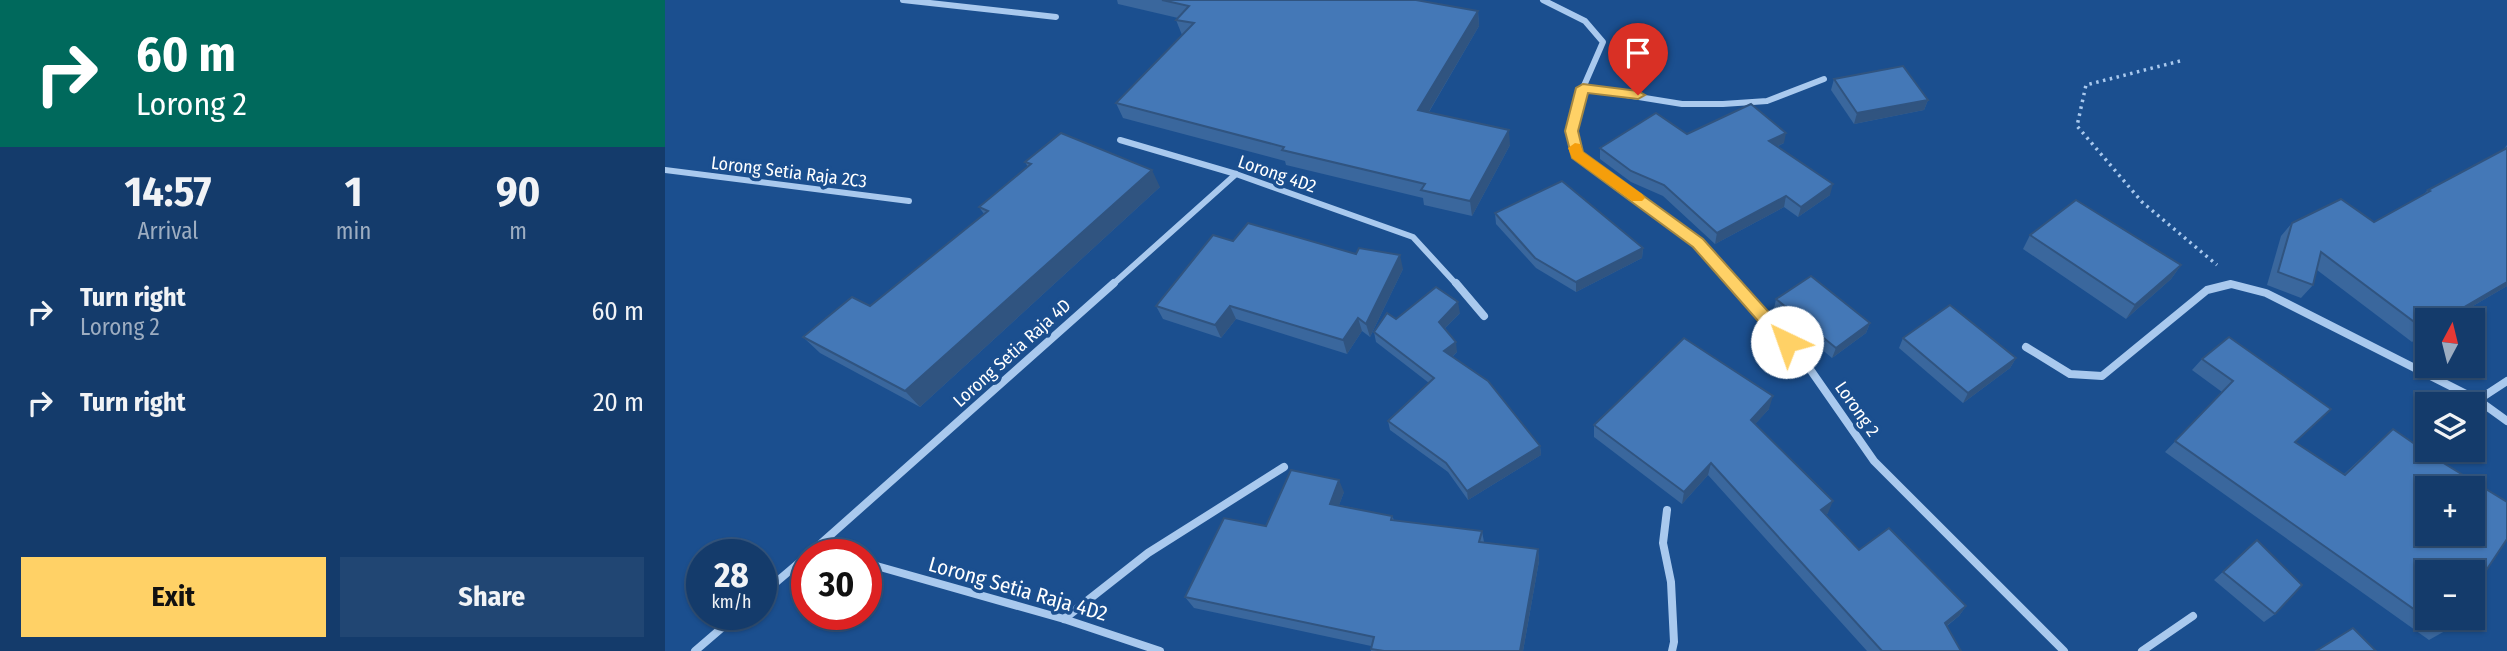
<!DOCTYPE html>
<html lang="en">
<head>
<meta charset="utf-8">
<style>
	body { margin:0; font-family:"Fira Sans Condensed",sans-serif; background:#214673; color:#f1f3f6; height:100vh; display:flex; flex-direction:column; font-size:26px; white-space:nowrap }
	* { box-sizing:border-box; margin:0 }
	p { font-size:23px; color:#9dadc1 }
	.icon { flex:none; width:38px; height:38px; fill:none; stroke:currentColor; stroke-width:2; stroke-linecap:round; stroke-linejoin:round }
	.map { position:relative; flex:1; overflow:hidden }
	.panel { display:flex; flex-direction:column; background:#143b6b; width:665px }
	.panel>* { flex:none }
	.guide { background:#00695c; color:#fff; overflow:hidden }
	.needle { width:46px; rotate:7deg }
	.tools { position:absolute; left:1750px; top:308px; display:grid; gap:14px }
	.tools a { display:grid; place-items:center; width:70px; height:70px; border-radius:0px; background:#143b6b; box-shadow:0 2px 5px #0004,0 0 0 2px #33557e; font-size:35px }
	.speed { position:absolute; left:21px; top:539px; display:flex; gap:14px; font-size:35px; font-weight:700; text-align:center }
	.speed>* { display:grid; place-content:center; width:91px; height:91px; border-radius:50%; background:#143b6b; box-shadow:0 2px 5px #0004,0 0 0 2px #33557e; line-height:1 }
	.speed small { font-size:18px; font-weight:400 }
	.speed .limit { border:10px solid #d22; background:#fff; color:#111 }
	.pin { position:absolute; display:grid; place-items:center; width:60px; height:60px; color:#fff; margin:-72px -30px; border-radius:50% 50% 50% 0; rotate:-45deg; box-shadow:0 0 7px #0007 }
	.pin .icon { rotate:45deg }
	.me { position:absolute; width:77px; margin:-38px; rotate:318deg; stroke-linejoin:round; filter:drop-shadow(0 0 5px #0008) }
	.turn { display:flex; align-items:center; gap:24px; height:147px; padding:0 21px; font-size:32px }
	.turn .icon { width:91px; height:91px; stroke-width:2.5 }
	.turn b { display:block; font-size:49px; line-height:60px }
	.eta { display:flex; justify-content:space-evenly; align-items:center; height:119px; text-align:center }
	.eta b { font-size:42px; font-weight:700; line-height:49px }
	.cta { display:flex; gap:14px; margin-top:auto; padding:14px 21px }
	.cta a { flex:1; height:80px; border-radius:0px; background:#ffd166; color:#111; font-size:28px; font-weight:700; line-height:80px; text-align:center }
	.cta a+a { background:#214673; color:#f1f3f6 }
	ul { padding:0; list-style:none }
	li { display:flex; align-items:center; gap:21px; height:91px; padding:0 21px }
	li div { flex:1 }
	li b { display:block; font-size:26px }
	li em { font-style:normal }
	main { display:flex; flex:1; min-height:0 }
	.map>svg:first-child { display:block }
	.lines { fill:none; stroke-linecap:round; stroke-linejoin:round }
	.path { stroke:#a9c9ee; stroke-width:3.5; stroke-dasharray:2.5 4.5; stroke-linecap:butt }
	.minor-far1 { stroke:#a9c9ee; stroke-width:6 }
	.minor { stroke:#a9c9ee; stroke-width:8 }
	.wall { fill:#3a679d }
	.shaded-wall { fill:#305480 }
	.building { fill:#4478b7; stroke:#305480; stroke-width:2; fill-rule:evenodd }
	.route { fill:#ffd166; stroke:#a68842; stroke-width:2 }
	.slow { fill:#f59e0b }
	.labels { text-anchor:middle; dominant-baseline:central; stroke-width:7; stroke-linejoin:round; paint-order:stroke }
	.street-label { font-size:18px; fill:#fff; stroke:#1b4f8f }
	.near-street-label { font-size:21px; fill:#fff; stroke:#1b4f8f }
</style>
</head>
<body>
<main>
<section class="panel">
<div class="guide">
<div class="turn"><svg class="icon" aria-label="right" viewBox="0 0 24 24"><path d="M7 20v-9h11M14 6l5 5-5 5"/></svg><div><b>60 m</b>Lorong 2</div></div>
</div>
<div class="eta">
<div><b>14:57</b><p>Arrival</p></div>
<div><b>1</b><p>min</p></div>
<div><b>90</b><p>m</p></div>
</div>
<ul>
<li><svg class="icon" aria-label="right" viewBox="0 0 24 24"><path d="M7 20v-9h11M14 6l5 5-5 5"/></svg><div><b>Turn right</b><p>Lorong 2</p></div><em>60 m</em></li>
<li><svg class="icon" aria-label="right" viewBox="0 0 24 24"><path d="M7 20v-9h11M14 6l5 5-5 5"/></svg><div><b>Turn right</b></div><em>20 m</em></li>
</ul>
<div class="cta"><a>Exit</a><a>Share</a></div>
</section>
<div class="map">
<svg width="1842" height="651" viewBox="0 0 1842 651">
	<rect width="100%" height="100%" fill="#1b4f8f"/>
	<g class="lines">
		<polyline class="path" points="1515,61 1421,85 1412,126 1477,202 1552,265"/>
		<g class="minor-far1">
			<polyline points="238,0 391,17"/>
			<polyline points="878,0 920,21 938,42 918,88 907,131 911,154 1033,243 1070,285"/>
			<polyline points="918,88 1017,104 1058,104 1102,101 1159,79"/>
			<polyline points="455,140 571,174 748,237 792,285"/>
			<polyline points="0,170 244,201"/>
			<polyline points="447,285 571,174"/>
			<polyline points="1564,285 1568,285"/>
		</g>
		<g class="minor">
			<polyline points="791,283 819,316"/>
			<polyline points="1069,283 1140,362 1209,461 1399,651"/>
			<polyline points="1361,347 1405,374 1437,376 1542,290 1566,284 1601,293 1813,400 1842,421"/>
			<polyline points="1813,400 1842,381"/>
			<polyline points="1002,510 998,543 1006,582 1009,642 1007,651"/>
			<polyline points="150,549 171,555"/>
			<polyline points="143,555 449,283"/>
			<polyline points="201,563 399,619 495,651"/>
			<polyline points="96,595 142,556"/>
			<polyline points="399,619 483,553 619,467"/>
			<polyline points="30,651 73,614"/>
			<polyline points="1477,651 1528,616"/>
		</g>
	</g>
	<g class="wall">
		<polygon points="452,0 751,0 813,11 814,26 764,112 845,145 807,216 759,205 758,198 621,165 620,161 458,118 451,103 517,35 511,20 513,18 453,4"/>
		<polygon points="1169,79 1263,100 1259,110 1189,124 1166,90"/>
		<polygon points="1022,134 1119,143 1113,146 1165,195 1133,217 1119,207 1050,244 998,196 966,182 935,159 935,148"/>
		<polygon points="1842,145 1842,286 1784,320 1762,320 1762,333 1747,342 1652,270 1648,285 1636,298 1602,285 1616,236 1627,223 1709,222 1757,196 1763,190 1837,151"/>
		<polygon points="360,162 495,187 255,407 155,353 138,337 205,306 319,214 314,207 363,167"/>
		<polygon points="830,213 978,248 977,258 911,292 871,268 831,224"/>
		<polygon points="1365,235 1516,265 1506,279 1461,319 1358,249"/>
		<polygon points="738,269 705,337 697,331 682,354 571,319 556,338 498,319 491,306"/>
		<polygon points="1111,299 1205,323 1201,333 1167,358 1109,309"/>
		<polygon points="795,313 780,328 792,352 787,357 875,446 876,455 803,500 783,472 725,430 723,421 764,383 711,342 709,332"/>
		<polygon points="1564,337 1630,442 1679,474 1728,429 1780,631 1764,640 1500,452 1557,392 1527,370 1537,359"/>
		<polygon points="1238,338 1351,358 1345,368 1298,403 1234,348"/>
		<polygon points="1104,409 1090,424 1163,513 1160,515 1194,550 1301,606 1294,616 1282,626 1296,651 1202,651 1043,475 1017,504 929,437 929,425"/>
		<polygon points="679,492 674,505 727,516 729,520 817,531 819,542 873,549 874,561 858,651 706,651 706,646 529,608 520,597 601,526"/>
		<polygon points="1592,540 1610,614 1599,622 1549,580"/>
	</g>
	<g class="shaded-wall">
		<polygon points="813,11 814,26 756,125 753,110"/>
		<polygon points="1263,100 1259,110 1189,124 1192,113"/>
		<polygon points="844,130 845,145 807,216 805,201"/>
		<polygon points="1121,133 1119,143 1102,151 1104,141"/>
		<polygon points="487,170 495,187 255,407 240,391"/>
		<polygon points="1168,184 1165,195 1133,217 1136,207"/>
		<polygon points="1121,196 1119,207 1050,244 1052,233"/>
		<polygon points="978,248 977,258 911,292 911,282"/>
		<polygon points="735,255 738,269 705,337 701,324"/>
		<polygon points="1516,265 1506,279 1461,319 1470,305"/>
		<polygon points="1842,282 1842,286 1784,320 1777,320"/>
		<polygon points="793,302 795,313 776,332 774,322"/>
		<polygon points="565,306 571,319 556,338 550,325"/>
		<polygon points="693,318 697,331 682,354 678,340"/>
		<polygon points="1205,323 1201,333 1167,358 1171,348"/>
		<polygon points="1762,329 1762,333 1747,342 1760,330"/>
		<polygon points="791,342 792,352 781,362 779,351"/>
		<polygon points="1351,358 1345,368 1298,403 1303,393"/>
		<polygon points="1108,396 1104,409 1083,432 1086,420"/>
		<polygon points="875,446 876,455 803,500 802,491"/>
		<polygon points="1046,463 1043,475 1017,504 1019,492"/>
		<polygon points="674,480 679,492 670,516 665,504"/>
		<polygon points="1168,501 1163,513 1151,522 1156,510"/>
		<polygon points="873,549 874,561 858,651 855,651"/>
		<polygon points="1301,606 1294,616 1272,633 1280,623"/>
	</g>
	<g class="building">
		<polygon points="497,0 751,0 813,11 753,110 844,130 805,201 756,190 760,184 617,150 619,147 451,103 529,23 511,20 524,6"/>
		<polygon points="1238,66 1263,100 1192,113 1169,79"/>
		<polygon points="1086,104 1121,133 1104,141 1168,184 1136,207 1121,196 1052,233 999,185 966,171 935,148 991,113 1022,134"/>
		<polygon points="396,133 487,170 240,391 138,337 187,297 205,306 323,211 314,207 366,164 360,162"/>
		<polygon points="1842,148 1842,282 1777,320 1762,320 1762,329 1760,330 1656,252 1648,285 1613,272 1627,223 1676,199 1709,222 1765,191 1763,190"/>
		<polygon points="897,181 978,248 911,282 870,258 830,213"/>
		<polygon points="1411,200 1516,265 1470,305 1365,235"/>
		<polygon points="583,223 691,254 694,248 735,255 701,324 693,318 678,340 565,306 550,325 491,306 548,235 568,241"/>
		<polygon points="1146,276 1205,323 1171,348 1111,299"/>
		<polygon points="771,287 793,302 774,322 791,342 779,351 823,381 875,446 802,491 781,463 723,421 769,378 709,332 722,313 731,319"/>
		<polygon points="1285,305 1351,358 1303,393 1238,338"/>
		<path d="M1564,337l102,72 -36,33 50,33 48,-46 39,27 75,46v37l-34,51v-18h-46v46h27l-9,13 -270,-190 58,-60 -31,-22zM1762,488h46v46h-46z"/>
		<polygon points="1019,338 1108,396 1086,420 1168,501 1156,510 1194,550 1224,528 1301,606 1280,623 1296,651 1217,651 1046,463 1019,492 929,425"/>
		<polygon points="626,470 674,480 665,504 727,516 726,520 817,531 814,542 873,549 855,651 719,651 706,649 709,637 520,597 559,518 601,526"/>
		<polygon points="1592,540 1637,585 1610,614 1558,572"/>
		<polygon points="1688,628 1711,651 1651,651"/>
	</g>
	<polygon class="route" points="918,84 973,91 980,95 973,99 923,93 913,131 918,152 1038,239 1127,338 1130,342 1127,347 1116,347 1028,247 907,158 900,131 911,88"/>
	<polygon class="slow" points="910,143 915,144 918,152 977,194 980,198 977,201 967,201 907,158 903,148"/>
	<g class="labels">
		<g class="street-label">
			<text transform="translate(124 172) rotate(7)">Lorong Setia Raja 2C3</text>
			<text transform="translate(612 174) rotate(19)">Lorong 4D2</text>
			<text transform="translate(347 353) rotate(-42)">Lorong Setia Raja 4D</text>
			<text transform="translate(1192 409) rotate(55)">Lorong 2</text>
		</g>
		<g class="near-street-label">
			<text transform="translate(353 589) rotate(16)">Lorong Setia Raja 4D2</text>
		</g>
	</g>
</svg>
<div class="tools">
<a><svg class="needle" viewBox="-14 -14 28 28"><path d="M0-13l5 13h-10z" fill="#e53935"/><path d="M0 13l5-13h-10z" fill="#9dadc1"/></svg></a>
<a><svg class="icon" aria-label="layers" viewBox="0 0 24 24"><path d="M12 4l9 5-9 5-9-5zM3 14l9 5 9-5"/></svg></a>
<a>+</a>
<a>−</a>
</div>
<div class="speed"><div>28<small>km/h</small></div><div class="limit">30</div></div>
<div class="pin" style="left:973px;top:95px;background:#d93025"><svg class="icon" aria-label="arrive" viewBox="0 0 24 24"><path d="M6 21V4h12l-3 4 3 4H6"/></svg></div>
<svg class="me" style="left:1122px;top:342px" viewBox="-20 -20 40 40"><circle r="19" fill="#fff"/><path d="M0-13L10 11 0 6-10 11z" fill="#ffd166"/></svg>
</div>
</main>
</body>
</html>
